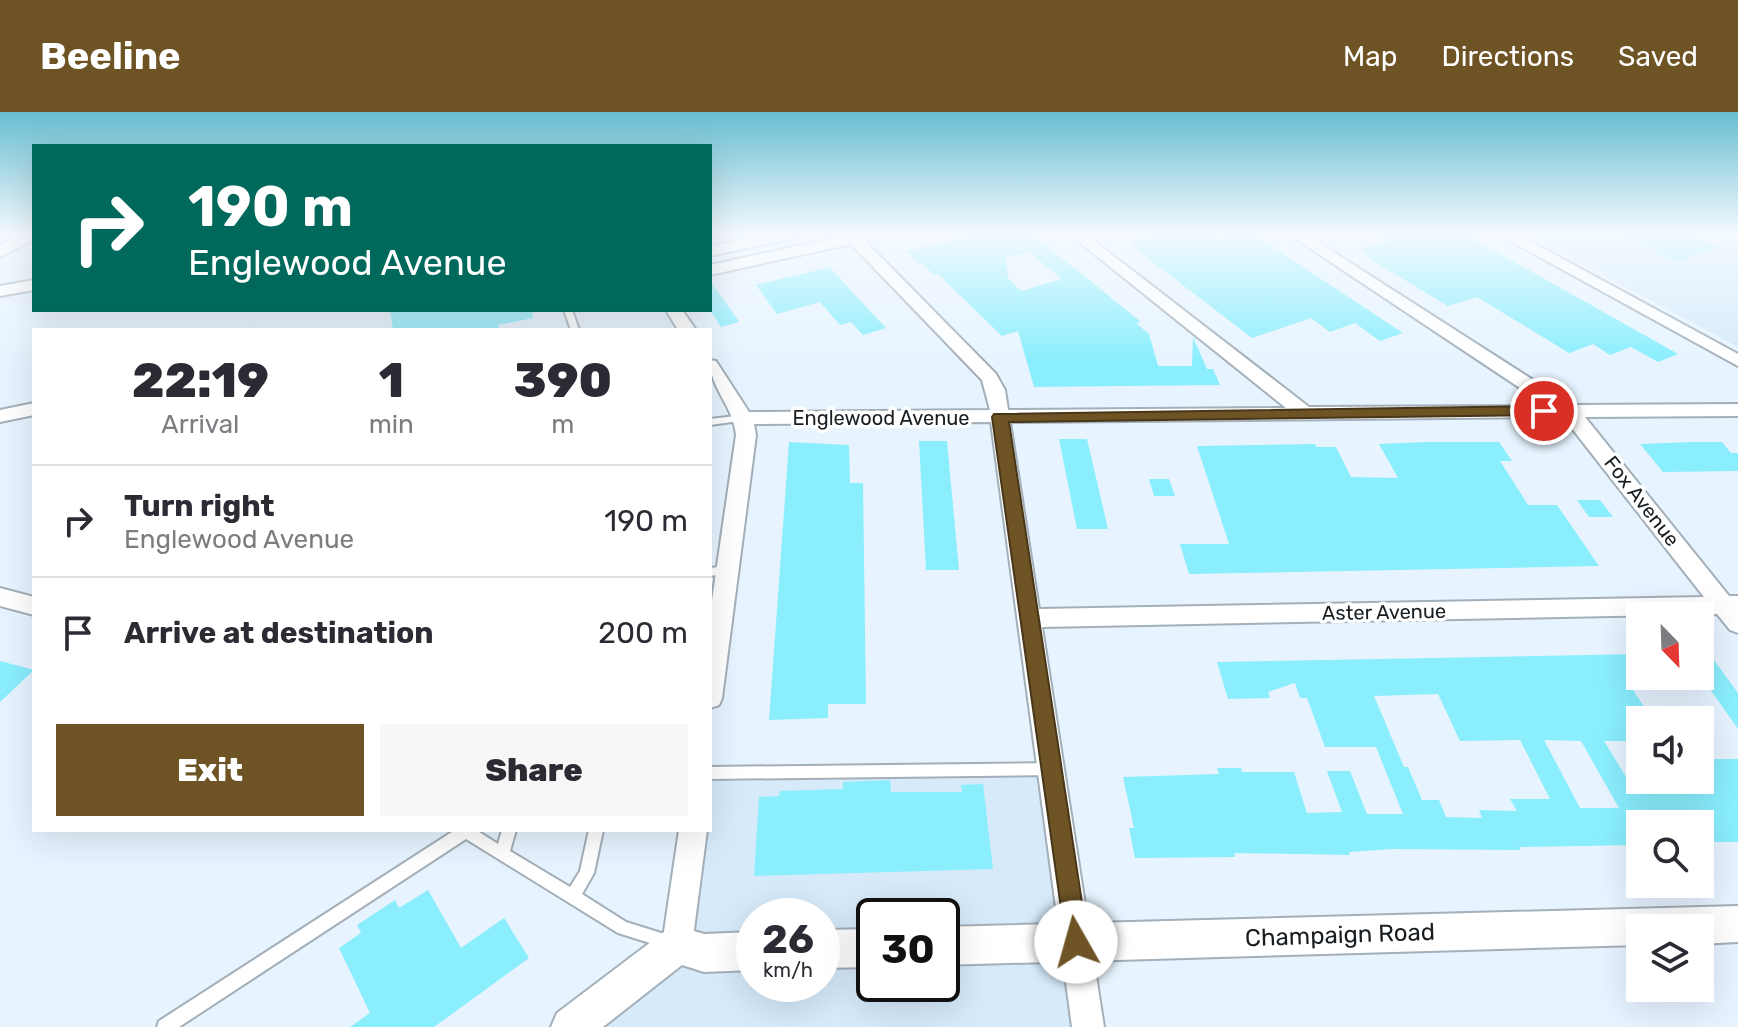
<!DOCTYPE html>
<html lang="en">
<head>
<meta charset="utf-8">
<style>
	body { margin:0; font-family:Rubik,sans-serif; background:#f7f7f7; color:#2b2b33; height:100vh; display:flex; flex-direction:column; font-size:30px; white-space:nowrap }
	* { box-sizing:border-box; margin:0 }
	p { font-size:26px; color:#7c7c81 }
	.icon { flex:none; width:44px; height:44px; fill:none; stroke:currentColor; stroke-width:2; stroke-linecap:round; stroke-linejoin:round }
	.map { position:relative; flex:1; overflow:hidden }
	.details { position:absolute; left:32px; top:216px; width:680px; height:504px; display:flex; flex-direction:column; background:#fff; border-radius:0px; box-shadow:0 8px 32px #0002 }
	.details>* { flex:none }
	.banner { position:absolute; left:32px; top:32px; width:680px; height:168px; border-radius:0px; box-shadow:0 8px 32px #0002; background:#00695c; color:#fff; overflow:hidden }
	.needle { width:52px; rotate:157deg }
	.fabs { position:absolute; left:1626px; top:490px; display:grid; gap:16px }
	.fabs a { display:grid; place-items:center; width:88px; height:88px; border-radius:0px; background:#fff; box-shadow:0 8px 32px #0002; font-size:40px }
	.speed { position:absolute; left:736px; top:786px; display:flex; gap:16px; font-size:40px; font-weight:700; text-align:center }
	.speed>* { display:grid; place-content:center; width:104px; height:104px; border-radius:50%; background:#fff; box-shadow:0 8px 32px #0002; line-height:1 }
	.speed small { font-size:20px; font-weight:400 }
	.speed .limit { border:4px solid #111; border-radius:12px; background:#fff; color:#111 }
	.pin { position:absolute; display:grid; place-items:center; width:68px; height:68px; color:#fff; margin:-34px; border:4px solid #fff; border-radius:50%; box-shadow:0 2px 8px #0007 }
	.me { position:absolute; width:88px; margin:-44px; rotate:353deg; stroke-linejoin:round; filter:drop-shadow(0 0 6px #0008) }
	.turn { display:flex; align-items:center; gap:28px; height:168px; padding:0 24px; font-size:36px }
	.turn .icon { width:104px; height:104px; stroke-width:2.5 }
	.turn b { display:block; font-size:56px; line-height:68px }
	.eta { display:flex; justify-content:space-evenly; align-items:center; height:136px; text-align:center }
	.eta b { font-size:48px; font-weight:800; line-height:56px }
	.primary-button { display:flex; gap:16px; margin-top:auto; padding:16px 24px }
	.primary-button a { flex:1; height:92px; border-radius:0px; background:#6e5325; color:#fff; font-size:32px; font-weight:800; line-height:92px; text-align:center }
	.primary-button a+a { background:#f7f7f7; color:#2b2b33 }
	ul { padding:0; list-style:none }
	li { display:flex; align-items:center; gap:24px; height:112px; padding:0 24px; border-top:2px solid #e1e1e2 }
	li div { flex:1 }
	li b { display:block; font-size:30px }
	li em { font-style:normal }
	header { display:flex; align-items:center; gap:48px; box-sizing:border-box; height:112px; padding:0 40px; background:#6e5325; color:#fff }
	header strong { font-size:38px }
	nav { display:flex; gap:44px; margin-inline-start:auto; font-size:28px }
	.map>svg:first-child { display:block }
	.built { fill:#d6eafa; fill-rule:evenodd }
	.building { fill:#8aeefd; fill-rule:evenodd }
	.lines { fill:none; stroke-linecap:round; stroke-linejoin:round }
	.service-casing { stroke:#a3afb9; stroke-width:4 }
	.minor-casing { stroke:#a3afb9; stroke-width:4 }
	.tertiary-casing { stroke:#a3afb9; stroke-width:4 }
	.service { fill:#fff; fill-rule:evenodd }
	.minor { fill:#fff; fill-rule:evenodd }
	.tertiary { fill:#fff; fill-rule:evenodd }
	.route { fill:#6e5325; stroke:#483618; stroke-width:2 }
	.labels { text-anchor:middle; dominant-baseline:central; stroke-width:7; stroke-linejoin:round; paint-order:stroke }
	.street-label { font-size:20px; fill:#181d21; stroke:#fff }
	.near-street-label { font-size:24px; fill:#181d21; stroke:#fff }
</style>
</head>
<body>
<header>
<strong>Beeline</strong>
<nav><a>Map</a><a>Directions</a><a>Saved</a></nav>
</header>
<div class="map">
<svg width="1738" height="915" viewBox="0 0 1738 915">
	<rect width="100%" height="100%" fill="#e7f4ff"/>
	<g class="built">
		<polygon points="1525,121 1738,121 1738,235 1545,131"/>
		<path d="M1052,657l36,258h-499l88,-82 16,-115h17v-57zM754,804h68v68h-68zM874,804h68v68h-68z"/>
	</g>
	<g class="building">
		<path d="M981,121h50l110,89 -5,1 13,11 9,32h34l1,-29 14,32h6l7,16 -186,2 -16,-56 -16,5 -64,-62 -4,1 -11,-11 -3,1 -14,-14zM1029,140l33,27 -41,12 -13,-13 -2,-20z"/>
		<polygon points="1164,121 1210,121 1216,125 1252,121 1403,221 1380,229 1355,211 1330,220 1311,206 1252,226 1128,131"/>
		<polygon points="1373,121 1463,121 1678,242 1658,250 1631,235 1610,243 1593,232 1569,241 1477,185 1448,194 1365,144 1368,143 1359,138 1387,129"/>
		<polygon points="1619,121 1690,121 1719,135 1676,150"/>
		<polygon points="830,155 867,196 886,216 863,223 851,210 840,213 820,190 777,202 756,173"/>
		<polygon points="710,168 739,210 721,215 710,198"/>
		<polygon points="390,198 532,198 533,206 498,213 499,218 393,218"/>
		<polygon points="1059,327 1087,327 1108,417 1077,417"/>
		<polygon points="919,329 947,329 959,458 926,458"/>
		<polygon points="789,330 849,333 850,371 863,371 866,592 828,592 828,606 769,608"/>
		<polygon points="1426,330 1499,330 1512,349 1500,349 1528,393 1557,393 1599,454 1189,462 1180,432 1229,432 1197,334 1315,332 1316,335 1336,335 1351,365 1398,366 1379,332"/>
		<polygon points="1692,330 1722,330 1731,341 1738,341 1738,359 1663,360 1640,332"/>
		<polygon points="1149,367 1169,367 1175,384 1154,384"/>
		<polygon points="1577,388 1600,388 1613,405 1589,405"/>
		<polygon points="1700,529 1738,581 1738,617 1710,577 1700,576"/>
		<path d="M1640,542v27l6,9h-13l20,30h-13v21h-36l24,39h72v-21h38v83h-33l-5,-8v-10h-60v21l-121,2 1,3 -128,-1 -43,3 1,3 -116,-2 1,4 -100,1 -6,-30h5l-11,-51 96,-3 -2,-6h24l1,4h52l13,41 35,-1 -15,-41h23l17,43h36l-27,-67h-51l-18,-49h-7l-5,-15 -27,9 2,6 -42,1 -11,-37zM1438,582l22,47 60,-1 30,59h-40l7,12 -38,-1 3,8 -36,-1 -7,-17h-17l-14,-33h-4l-30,-71zM1544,628l37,1 38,67h-39z"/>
		<polygon points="0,549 34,558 0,590"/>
		<polygon points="890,668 891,680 962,680 961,673 983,672 993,757 754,764 759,685 779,684 780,679 843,677 843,670"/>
		<polygon points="428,778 461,836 504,806 529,846 434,915 350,915 370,901 339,836 361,821 357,813 395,788 399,796"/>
	</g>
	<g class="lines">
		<defs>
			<g id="service">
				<polygon points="564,198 572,198 579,218 571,218"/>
				<polygon points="744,303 747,304 749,306 747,308 710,313 710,307"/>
				<polygon points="728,454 734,458 732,461 710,464 710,456"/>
				<polygon points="1051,651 1056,653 1058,657 1056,661 1051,663 710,667 710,655"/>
				<polygon points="455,718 476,718 498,732 502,718 516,718 510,739 570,775 580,759 589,718 603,718 594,761 582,782 626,810 674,825 676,830 674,835 669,837 618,821 466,727 179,915 157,915 159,909"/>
			</g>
			<g id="minor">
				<polygon points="22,121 34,121 34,127 0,145 0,134"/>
				<polygon points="775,121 803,121 795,126 710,144 710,134"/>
				<path d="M842,121h44l-2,3 -19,5 131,133 9,16 3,20 278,-2 -218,-175h16l225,174 238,-1 -260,-173h17l268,172 166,-1v12l-153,1 144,179h9v37l-8,-3 -13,-16 -675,13 62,400h-32l-81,-605 -237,2 2,11 -34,263 -3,7 -9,3v-94l26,-179c-3,-30 -26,-46 -26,-75l6,1 33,51 241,-2 -8,-30 -131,-136 -141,31v-10l134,-29zM1563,305l141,180 -665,12 -29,-187z"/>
				<polygon points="1496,121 1515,121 1738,242 1738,254"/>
				<polygon points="34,168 34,178 0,184 0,174"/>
				<polygon points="666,198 682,198 696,218 678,218"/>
				<polygon points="34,291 34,303 0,310 0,298"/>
				<polygon points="0,476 34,485 34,503 0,494"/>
				<polygon points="679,718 707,718 692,833 688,844 677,848 666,844 662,833"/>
			</g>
			<g id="tertiary">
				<polygon points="1738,794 1738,830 1700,832 1700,816 1640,816 1640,833 942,853 942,815"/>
				<polygon points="677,814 704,822 754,820 754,858 704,860 682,853 603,915 551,915 557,901 664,820"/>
				<polygon points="874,817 874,855 822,856 822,818"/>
			</g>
		</defs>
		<use href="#service" class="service-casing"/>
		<use href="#minor" class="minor-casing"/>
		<use href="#tertiary" class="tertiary-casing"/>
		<use href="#service" class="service"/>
		<use href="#minor" class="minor"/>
		<use href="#tertiary" class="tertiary"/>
	</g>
	<linearGradient id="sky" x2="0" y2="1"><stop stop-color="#68bdd1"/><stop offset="0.49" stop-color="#f4faff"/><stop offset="1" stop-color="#f4faff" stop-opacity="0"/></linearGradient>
	<rect width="1738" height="249" fill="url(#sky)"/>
	<polygon class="route" points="1544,294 1549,296 1549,303 1009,310 1088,830 1084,839 1076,843 1067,839 992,305 994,302"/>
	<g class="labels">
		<g class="street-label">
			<text x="881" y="306">Englewood Avenue</text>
			<text transform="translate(1642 389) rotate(52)">Fox Avenue</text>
			<text transform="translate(1384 500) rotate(-1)">Aster Avenue</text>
		</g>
		<g class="near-street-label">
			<text transform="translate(1340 823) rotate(-2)">Champaign Road</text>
		</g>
	</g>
</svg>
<div class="fabs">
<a><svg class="needle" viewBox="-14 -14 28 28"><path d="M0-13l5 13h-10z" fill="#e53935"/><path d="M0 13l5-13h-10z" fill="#7c7c81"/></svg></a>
<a><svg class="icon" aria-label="sound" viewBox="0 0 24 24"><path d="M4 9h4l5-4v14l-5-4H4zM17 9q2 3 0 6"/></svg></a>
<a><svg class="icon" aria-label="search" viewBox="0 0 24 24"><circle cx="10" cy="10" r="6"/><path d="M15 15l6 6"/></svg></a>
<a><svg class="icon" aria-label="layers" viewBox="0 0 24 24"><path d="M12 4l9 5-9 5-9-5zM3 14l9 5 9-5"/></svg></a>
</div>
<div class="speed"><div>26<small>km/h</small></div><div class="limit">30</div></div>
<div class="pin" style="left:1544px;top:299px;background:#d93025"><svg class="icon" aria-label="arrive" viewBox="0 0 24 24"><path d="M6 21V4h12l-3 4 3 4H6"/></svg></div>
<svg class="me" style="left:1076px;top:830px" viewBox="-20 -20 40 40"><circle r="19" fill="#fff"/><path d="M0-13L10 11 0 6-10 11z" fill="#6e5325"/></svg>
<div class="banner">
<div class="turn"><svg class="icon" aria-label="right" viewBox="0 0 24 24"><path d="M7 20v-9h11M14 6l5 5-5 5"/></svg><div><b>190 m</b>Englewood Avenue</div></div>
</div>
<section class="details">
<div class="eta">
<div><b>22:19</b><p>Arrival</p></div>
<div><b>1</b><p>min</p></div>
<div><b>390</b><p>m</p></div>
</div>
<ul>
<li><svg class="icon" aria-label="right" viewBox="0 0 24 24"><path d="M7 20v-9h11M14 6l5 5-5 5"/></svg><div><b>Turn right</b><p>Englewood Avenue</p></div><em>190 m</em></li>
<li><svg class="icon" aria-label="arrive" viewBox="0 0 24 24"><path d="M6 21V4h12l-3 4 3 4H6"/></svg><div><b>Arrive at destination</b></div><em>200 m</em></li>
</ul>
<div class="primary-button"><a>Exit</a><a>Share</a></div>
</section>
</div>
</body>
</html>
